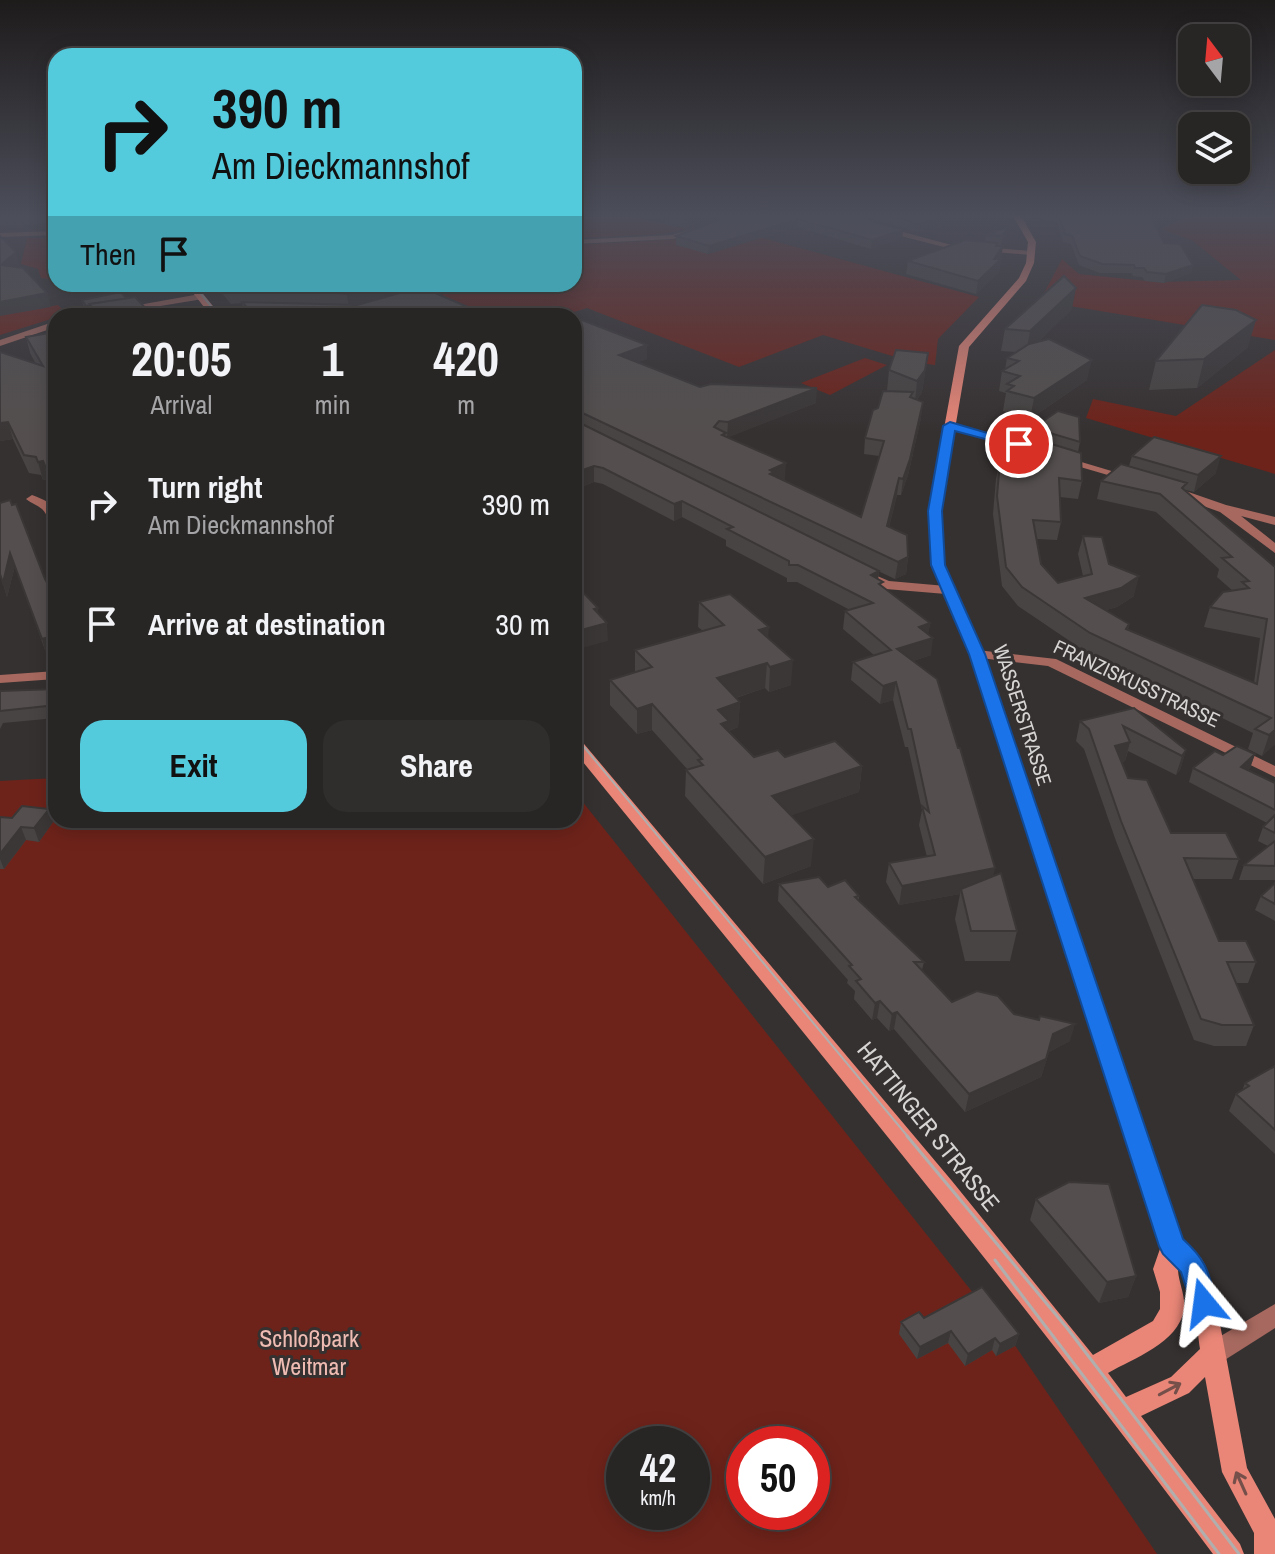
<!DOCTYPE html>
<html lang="en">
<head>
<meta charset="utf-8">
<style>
	body { margin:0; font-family:"Archivo Narrow",sans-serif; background:#302d2d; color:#f1f3f6; height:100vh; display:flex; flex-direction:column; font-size:30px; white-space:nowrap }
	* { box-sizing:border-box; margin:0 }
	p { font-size:26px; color:#a5a5a7 }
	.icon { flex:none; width:44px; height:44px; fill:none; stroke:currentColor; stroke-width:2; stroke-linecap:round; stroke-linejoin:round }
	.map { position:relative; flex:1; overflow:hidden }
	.details { position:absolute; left:48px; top:308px; width:534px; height:520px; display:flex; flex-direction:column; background:#282525; border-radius:24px; box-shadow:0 4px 20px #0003,0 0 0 2px #444242 }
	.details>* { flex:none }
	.guide { position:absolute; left:48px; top:48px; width:534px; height:244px; border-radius:24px; box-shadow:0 4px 20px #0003,0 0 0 2px #444242; background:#54cadd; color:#111; overflow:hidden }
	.needle { width:52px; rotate:344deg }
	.fabs { position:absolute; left:1178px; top:24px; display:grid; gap:16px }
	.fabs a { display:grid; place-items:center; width:72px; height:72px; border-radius:16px; background:#282525; box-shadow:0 4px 20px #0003,0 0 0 2px #444242; font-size:40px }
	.speed { position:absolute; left:606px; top:1426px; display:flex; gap:16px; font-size:40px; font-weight:700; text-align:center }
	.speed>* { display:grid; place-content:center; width:104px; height:104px; border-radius:50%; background:#282525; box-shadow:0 4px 20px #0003,0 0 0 2px #444242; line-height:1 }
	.speed small { font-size:20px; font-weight:400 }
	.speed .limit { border:12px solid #d22; background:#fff; color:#111 }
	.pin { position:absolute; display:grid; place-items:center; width:68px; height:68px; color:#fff; margin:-34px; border:4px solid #fff; border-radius:50%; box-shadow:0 2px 8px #0007 }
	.me { position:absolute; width:88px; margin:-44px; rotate:344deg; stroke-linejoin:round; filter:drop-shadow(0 0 6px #0008) }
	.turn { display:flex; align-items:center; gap:28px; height:168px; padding:0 32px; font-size:36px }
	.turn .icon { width:104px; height:104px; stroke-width:2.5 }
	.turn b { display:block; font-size:56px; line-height:68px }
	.then { display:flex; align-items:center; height:76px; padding:0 32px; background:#0003; gap:16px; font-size:30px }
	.eta { display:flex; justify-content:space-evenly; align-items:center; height:136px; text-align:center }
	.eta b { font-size:48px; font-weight:700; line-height:56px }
	.primary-button { display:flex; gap:16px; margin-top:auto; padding:16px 32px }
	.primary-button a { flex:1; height:92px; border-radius:24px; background:#54cadd; color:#111; font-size:32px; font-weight:700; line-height:92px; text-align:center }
	.primary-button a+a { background:#302d2d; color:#f1f3f6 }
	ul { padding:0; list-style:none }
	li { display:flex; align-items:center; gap:24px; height:120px; padding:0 32px }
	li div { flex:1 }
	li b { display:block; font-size:30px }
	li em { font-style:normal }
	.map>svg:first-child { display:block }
	.green { fill:#6e231a; fill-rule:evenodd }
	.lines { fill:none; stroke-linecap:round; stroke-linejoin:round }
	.minor { fill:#a7695f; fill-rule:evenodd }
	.secondary { fill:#e98677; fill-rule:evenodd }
	.tram-far1 { stroke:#b1aeae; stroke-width:2 }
	.tram { stroke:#b1aeae; stroke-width:3 }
	.wall { fill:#484443 }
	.shaded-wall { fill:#3b3737 }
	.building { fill:#544f4e; stroke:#3b3737; stroke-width:2 }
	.oneway { stroke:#754f4a }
	.route { fill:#1a73e8; stroke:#114b97; stroke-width:2 }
	.labels { text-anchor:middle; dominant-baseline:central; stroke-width:6; stroke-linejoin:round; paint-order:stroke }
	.street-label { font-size:20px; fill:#d7d4d4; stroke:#363131 }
	.near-street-label { font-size:24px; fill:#d7d4d4; stroke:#363131 }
	.near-park-label { font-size:24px; fill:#efbcb3; stroke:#363131 }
</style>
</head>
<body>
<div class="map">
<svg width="1275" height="1554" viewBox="0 0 1275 1554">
	<rect width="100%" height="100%" fill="#363131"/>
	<g class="green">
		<polygon points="574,214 639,214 634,217 686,229 663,234 574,238"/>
		<polygon points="1194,214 1275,214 1275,340 1040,301 1062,259 1079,274 1157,282 1241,280 1193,241 1162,229"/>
		<polygon points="723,227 979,297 938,339 935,365 912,362 823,335 739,367 587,308 561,316 455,316 420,301 478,284 574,284 574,245 681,239"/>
		<polygon points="27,238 56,238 56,280 41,278 38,269 21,264"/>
		<polygon points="18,303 26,311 58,305 67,314 0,335 0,307"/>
		<polygon points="1275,350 1275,474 1086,418 1093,399 1176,416"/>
		<polygon points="865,358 887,365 830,395 801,383"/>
		<path d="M56,778v42h518v-29l442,556 141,207h-1157v-773zM624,1444h68v68h-68zM744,1444h68v68h-68z"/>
	</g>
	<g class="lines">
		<g class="minor">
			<polygon points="699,227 702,231 673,239 574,244 574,240 672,235"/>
			<polygon points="884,227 948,244 1031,251 1035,253 1031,255 948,248 881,231"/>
			<polygon points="56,231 56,235 0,237 0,233"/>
			<polygon points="454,284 468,284 416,301 412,298"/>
			<polygon points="200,294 204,297 203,299 99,316 77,316"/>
			<polygon points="262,306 265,307 265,311 212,314 207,311 212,308"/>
			<polygon points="56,321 56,327 0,346 0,340"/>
			<polygon points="946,424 954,424 1135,478 1125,480 946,428"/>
			<polygon points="1174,487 1226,505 1275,517 1275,525 1241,516 1275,543 1275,553 1220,512 1170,494 1170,488"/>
			<path d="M32,495c21,8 24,11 24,33 -9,-4 -7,-13 -14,-19 -5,-4 -11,-6 -16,-10z"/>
			<polygon points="863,570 889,581 946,586 953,590 946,594 886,589 858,577 858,571"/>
			<polygon points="977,650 1056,659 1275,766 1275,777 1048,666 972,657 970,654"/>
			<polygon points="56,671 56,679 0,683 0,675"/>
			<polygon points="1275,1304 1275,1328 1220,1363 1211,1367 1202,1363 1199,1355 1202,1347"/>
		</g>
		<g class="secondary">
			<path d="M1012,214h8l16,28 -2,21 -8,18 -57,66 -28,164 4,58 39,85 197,586 20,18 4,7 11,38 31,165 28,51v35h-21v-21l-32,-61 -17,-95 -16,16 -48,23 99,128 4,10h-31c-205,-274 -423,-538 -639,-803v-15l5,2 373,443 141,174 60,-34 7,-12v-17l-7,-23 8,-23 -191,-592 -37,-85 -4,-58 30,-165 60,-68 7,-15 2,-21zM1178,1266c15,14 19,62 22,83l-29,28 -45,20 -18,-24c26,-15 70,-30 76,-63 2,-16 -7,-30 -6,-44z"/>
			<polygon points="186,284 195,284 221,316 211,316"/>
		</g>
		<g class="tram-far1">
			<polyline points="193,284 219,316"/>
			<polyline points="574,735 909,1138"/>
		</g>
		<g class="tram">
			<polyline points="907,1136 1067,1328 1239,1554"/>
			<polyline points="995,1260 1219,1554"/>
		</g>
	</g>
	<g class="wall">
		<polygon points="0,214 56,214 56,223 0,226"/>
		<polygon points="668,214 725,214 686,227 665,225 665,217"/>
		<polygon points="735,214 848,214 903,230 902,238 871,249 797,227 708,254 676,245 676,236"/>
		<polygon points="855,214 970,214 918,232"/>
		<polygon points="1024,214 1150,214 1164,243 1193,265 1191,273 1164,283 1145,281 1142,277 1133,276 1132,273 1100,273 1079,265 1071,244 1063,242 1057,222"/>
		<polygon points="1008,227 1006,236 1001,245 997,245 1001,259 999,272 976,294 906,274 908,261 985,242 986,235"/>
		<polygon points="214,284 438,284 423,288 489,316 245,316 242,303 231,304"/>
		<polygon points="128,299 153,316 92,316 91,310 88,311 83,305 82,300"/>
		<polygon points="1072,309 1038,342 1087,380 1030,419 1003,411 1006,393 999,391 1002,371 1005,370 1007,358 1015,352 1001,351 1005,329"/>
		<polygon points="574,317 647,345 647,359 638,362 700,387 816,403 728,437 785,479 783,480 861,517 879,456 864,454 865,438 887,391 889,370 928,353 922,392 917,400 921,418 908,475 901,495 897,495 889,527 908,557 906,574 895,579 853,559 879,571 878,579 882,586 930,623 928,634 931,655 913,661 993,877 1017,931 1010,961 965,961 955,919 960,894 899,905 886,882 889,863 927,857 919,825 922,810 908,747 905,747 893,700 880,704 851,680 853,662 874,655 843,629 845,611 850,610 797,582 787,582 787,578 726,546 726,540 682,517 674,521 603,484 594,482 574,490"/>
		<polygon points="56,334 56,497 48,479 43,480 41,475 29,473 13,439 0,441 36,364 30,353 26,337"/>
		<polygon points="1248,347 1197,388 1149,390 1156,361"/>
		<polygon points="1033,428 1080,442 1078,452 1082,481 1078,499 1060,497 1061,522 1057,540 1037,539 1041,564 1058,583 1083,576 1078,554 1083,536 1109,564 1134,596 1117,607 1106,610 1129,624 1128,630 1254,683 1260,638 1204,627 1210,607 1233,591 1217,577 1219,569 1156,512 1097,499 1101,481 1129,466 1132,456 1216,473 1194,492 1186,490 1185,491 1275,567 1275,744 1262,756 1248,749 1253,733 1086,652 1018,606 1002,586 993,514 996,479 1000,461 1028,464"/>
		<polygon points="10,500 46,653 15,566 7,597 0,574"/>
		<polygon points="699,602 768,637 791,685 769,692 765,688 736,698 740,702 738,727 729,731 754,757 785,757 862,766 859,792 791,815 811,866 763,884 685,796 686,770 688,770 652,730 637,734 610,705 610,680 635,672 635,650 703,631 698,627"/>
		<polygon points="56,689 56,718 3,723 0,729 0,691"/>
		<polygon points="1134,708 1186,750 1180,770 1176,775 1128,751 1125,761 1122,762 1128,778 1171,833 1239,859 1232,879 1192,879 1219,941 1256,962 1248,983 1236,983 1254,1025 1246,1046 1214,1046 1194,1040 1116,841 1084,749 1076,741 1080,721"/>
		<polygon points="1255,754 1250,768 1248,770 1275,783 1275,880 1239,880 1244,865 1268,846 1258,841 1263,827 1267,823 1189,782 1193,768 1223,755"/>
		<polygon points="0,817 53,822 39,842 26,840 4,869 0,869"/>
		<polygon points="1275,883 1275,921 1255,910 1261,896"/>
		<polygon points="779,884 859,896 859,901 924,962 922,970 952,1002 1014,1014 1070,1041 1049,1052 1041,1077 965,1112 894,1029 889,1031 877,1018 872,1020 854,999 855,991 847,983 848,980 778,901"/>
		<polygon points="1275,1066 1275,1154 1229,1111 1236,1094 1242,1091 1245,1083"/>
		<polygon points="1036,1199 1136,1276 1128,1297 1099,1303 1030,1220"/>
		<polygon points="924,1318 1019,1334 1015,1346 996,1356 992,1350 965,1366 948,1343 917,1359 899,1334 901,1322"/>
	</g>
	<g class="shaded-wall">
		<polygon points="701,214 725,214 686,227 686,219"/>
		<polygon points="948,214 970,214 918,232 919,224"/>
		<polygon points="798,219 797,227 708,254 709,246"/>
		<polygon points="1008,227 1006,236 1001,245 1002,236"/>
		<polygon points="903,230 902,238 871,249 872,240"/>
		<polygon points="1003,246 1001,259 999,261 1001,259 999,272 976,294 978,281"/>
		<polygon points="16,252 19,265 5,277 1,265"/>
		<polygon points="1193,265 1191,273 1164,283 1166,274"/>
		<polygon points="381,284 438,284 349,310 347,294"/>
		<polygon points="1076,288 1072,309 1026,354 1030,331"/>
		<polygon points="47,293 51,307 0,316 0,302"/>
		<polygon points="1256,320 1248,347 1197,388 1204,359"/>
		<polygon points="647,345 647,359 620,369 619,355"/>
		<polygon points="928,353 922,392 915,402 917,381"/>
		<polygon points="1092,360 1087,380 1030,419 1034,398"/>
		<polygon points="817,388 816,403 727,438 728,422"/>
		<polygon points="923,402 921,418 908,475 901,495 903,479"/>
		<polygon points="8,422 13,439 0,441 0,423"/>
		<polygon points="1221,456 1216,473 1194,492 1198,475"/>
		<polygon points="43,461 48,479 43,480 38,462"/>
		<polygon points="786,463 785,479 774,484 770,470"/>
		<polygon points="594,466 594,482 574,490 574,473"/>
		<polygon points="899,478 897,495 885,543 887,526"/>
		<polygon points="56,481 56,495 52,482"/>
		<polygon points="682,501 682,517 674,521 674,504"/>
		<polygon points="10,553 15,566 7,597 3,583"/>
		<polygon points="908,557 906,574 895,579 898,562"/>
		<polygon points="879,571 877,588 871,575"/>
		<polygon points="581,572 581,589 574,591 574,574"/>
		<polygon points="1139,576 1134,596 1117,607 1081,617 1085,598"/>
		<polygon points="598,608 599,626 607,623 608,641 574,650 574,632 594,609"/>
		<polygon points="930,623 928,639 933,638 931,655 895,667 897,649 919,627"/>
		<polygon points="769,627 767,651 759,630"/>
		<polygon points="56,635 56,651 46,653 42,639"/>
		<polygon points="793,660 791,685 769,692 770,667"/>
		<polygon points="767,663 765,688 716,704 717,678"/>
		<polygon points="896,682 893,700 880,704 883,686"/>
		<polygon points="740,702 738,727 728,731 728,747 718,710"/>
		<polygon points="652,704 652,730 637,734 637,709"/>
		<polygon points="1275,730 1275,744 1262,756 1269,735"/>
		<polygon points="1130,742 1125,761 1110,765 1115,746"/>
		<polygon points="1186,750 1180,770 1176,775 1182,756"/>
		<polygon points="1255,754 1250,768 1237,781 1241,767"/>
		<polygon points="862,766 859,792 770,823 772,796"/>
		<polygon points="49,809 53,822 39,842 34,828"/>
		<polygon points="21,827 26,840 4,869 0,859 0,854"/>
		<polygon points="814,839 811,866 763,884 765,857"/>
		<polygon points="995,868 991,888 961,889 960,894 899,905 902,886"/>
		<polygon points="880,1001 877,1018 872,1020 875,1003"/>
		<polygon points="897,1012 894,1029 889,1031 892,1014"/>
		<polygon points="1075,1024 1070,1041 1049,1052 1041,1077 965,1112 969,1094 1053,1034"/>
		<polygon points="1136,1276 1128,1297 1099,1303 1107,1282"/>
		<polygon points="951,1331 948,1343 917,1359 920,1347"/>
		<polygon points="1019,1334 1015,1346 996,1356 1000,1344"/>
		<polygon points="995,1338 992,1350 965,1366 968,1354"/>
	</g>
	<g class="building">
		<polygon points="668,214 701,214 686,219 665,217"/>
		<polygon points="735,214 848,214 903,230 872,240 798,219 709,246 676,236"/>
		<polygon points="884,214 948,214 919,224"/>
		<polygon points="1058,214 1150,214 1164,243 1180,244 1193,265 1166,274 1147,272 1144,268 1135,268 1134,265 1102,264 1080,256 1072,236 1065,234"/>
		<polygon points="1008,227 1002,236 986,235"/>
		<polygon points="0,236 16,252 1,265 23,268 47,293 0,302"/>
		<polygon points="965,240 997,243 996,246 1003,246 994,259 1001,259 978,281 908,261"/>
		<polygon points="1064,276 1076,288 1030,331 1005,329"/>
		<polygon points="225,284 381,284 347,294 271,286 228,288"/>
		<polygon points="421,287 489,316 255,316 242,302 357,305"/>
		<polygon points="121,292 127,299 90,304 91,305 86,306 82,300"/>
		<polygon points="135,297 153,316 98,316 90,304"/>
		<polygon points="1202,305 1236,310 1256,320 1204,359 1156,361"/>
		<polygon points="553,309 573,316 525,316"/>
		<polygon points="574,317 647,345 619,355 700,387 711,384 817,388 728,422 719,421 714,427 726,433 722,435 786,463 770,470 774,472 770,474 861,517 884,441 865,438 873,410 878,408 883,391 913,392 910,397 923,402 910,459 903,479 899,478 887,526 907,535 908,557 898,562 574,409"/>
		<polygon points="55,332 56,334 56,481 52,482 43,461 38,462 36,457 24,455 8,422 0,423 0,352 43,366 26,337"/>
		<polygon points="1049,339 1092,360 1034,398 1007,391 1014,386 1007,384 1020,376 1002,371 1019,361 1007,358 1029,344"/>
		<polygon points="896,350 928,353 925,370 917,381 889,370"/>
		<polygon points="1058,411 1079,417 1080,442 1033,428"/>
		<polygon points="574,420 879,571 871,575 883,582 879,584 930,623 919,627 933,638 897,649 937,679 958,748 960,748 995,868 902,886 889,863 935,855 922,806 929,812 911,729 908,729 896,682 883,686 853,662 891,650 845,611 873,603 798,565 789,565 789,561 727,529 733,527 682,501 674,504 603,468 594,466 574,473 574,454 578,453 574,451"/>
		<polygon points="1154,437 1221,456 1198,475 1132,456"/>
		<polygon points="1032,438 1081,453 1082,481 1059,478 1061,522 1033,520 1041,564 1058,583 1092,574 1083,536 1102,537 1109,564 1139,576 1121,588 1085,598 1129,624 1126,629 1257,684 1267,619 1210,607 1223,592 1249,588 1242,582 1249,581 1222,558 1232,557 1160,494 1101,481 1121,464 1187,483 1182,488 1275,567 1275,730 1269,735 1255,729 1271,718 1090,633 1022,587 1006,567 997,496 1000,461 1030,464"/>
		<polygon points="10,500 12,505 16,504 45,579 50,588 56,587 56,635 42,639 10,553 3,583 0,574 0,503"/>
		<polygon points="574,566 581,572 574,574"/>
		<polygon points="574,583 598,608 594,609 607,623 574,632"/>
		<polygon points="730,594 769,627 759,630 793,660 770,667 767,663 717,678 740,702 718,710 729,721 721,724 754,757 778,750 785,757 835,741 862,766 772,796 814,839 765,857 686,770 703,765 698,760 702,759 652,704 637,709 610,680 652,667 635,650 724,625 699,602"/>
		<polygon points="56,689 56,705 0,711 0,691"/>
		<polygon points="1134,708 1186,750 1182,756 1123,726 1130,742 1115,746 1128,778 1147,780 1171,833 1226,833 1239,859 1184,858 1219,941 1246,941 1256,962 1227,962 1254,1025 1222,1025 1201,1019 1121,821 1089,729 1080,721"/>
		<polygon points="1237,746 1255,754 1241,767 1275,783 1275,810 1193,768 1215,751 1223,755"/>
		<polygon points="22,806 49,809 34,828 21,827 0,854 0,817 12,818"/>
		<polygon points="1275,815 1275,833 1263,827"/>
		<polygon points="1275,841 1275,866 1244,865"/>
		<polygon points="1001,873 1017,931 971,931 961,889"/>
		<polygon points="819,877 828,887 845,880 859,896 855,897 924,962 914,962 952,1002 977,991 998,996 1014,1014 1039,1020 1040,1016 1075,1024 1053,1034 1046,1059 969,1094 897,1012 892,1014 880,1001 875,1003 856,981 861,979 849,966 852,965 779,884"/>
		<polygon points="1275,883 1275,904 1261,896"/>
		<polygon points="1275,1066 1275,1130 1236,1094 1249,1086 1245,1083"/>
		<polygon points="1069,1182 1109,1184 1136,1276 1107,1282 1036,1199"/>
		<polygon points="982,1287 1019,1334 1000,1344 995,1338 968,1354 951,1331 920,1347 901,1322 919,1312 924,1318"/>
	</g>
	<defs><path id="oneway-shaft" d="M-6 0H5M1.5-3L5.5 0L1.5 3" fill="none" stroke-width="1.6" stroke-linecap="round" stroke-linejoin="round" transform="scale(2)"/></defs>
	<g class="oneway">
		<use href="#oneway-shaft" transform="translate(1170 1389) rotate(-28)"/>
		<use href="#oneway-shaft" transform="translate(1241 1483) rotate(-114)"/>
	</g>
	<linearGradient id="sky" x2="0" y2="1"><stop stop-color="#1e1b1b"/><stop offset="0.5" stop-color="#4c4e5a"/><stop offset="1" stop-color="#4c4e5a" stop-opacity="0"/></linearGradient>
	<rect width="1275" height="432" fill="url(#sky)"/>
	<path class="route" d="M950,422l75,22 -6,4 -64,-17 -13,80 3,54 40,89 198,585c25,23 25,33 34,64l-3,9 -10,4 -10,-4 -13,-40 -18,-18 -4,-8 -190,-592 -38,-89 -3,-54 15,-85z"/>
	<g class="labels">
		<g class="street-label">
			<text transform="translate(1137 683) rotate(25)">FRANZISKUSSTRASSE</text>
			<text transform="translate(1023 715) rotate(72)">WASSERSTRASSE</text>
		</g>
		<g class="near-street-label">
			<text transform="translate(929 1126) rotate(51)">HATTINGER STRASSE</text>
		</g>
		<g class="near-park-label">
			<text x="309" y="1338">Schloßpark<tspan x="309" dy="28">Weitmar</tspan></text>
		</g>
	</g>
</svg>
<div class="fabs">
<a><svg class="needle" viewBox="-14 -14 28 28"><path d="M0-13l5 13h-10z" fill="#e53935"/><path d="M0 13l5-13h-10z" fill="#a5a5a7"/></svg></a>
<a><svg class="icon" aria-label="layers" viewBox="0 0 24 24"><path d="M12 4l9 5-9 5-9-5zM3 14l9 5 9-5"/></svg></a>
</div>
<div class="speed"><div>42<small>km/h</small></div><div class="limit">50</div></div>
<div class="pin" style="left:1019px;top:444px;background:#d93025"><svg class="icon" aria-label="arrive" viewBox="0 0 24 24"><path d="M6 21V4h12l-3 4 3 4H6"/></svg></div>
<svg class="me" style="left:1204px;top:1303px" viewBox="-20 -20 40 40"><path d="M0-17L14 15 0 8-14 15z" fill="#1a73e8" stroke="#fff" stroke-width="4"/></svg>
<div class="guide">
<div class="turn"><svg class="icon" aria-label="right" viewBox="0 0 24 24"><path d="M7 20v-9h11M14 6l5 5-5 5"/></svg><div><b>390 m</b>Am Dieckmannshof</div></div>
<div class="then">Then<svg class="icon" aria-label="arrive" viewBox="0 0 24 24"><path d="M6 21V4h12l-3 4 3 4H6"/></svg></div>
</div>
<section class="details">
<div class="eta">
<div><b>20:05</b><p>Arrival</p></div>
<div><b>1</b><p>min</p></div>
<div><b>420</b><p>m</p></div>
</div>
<ul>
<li><svg class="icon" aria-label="right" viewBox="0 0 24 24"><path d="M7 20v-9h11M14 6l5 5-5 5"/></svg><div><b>Turn right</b><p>Am Dieckmannshof</p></div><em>390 m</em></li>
<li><svg class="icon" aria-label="arrive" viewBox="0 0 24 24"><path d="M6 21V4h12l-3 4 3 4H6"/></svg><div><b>Arrive at destination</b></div><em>30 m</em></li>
</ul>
<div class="primary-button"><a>Exit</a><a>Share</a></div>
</section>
</div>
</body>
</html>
